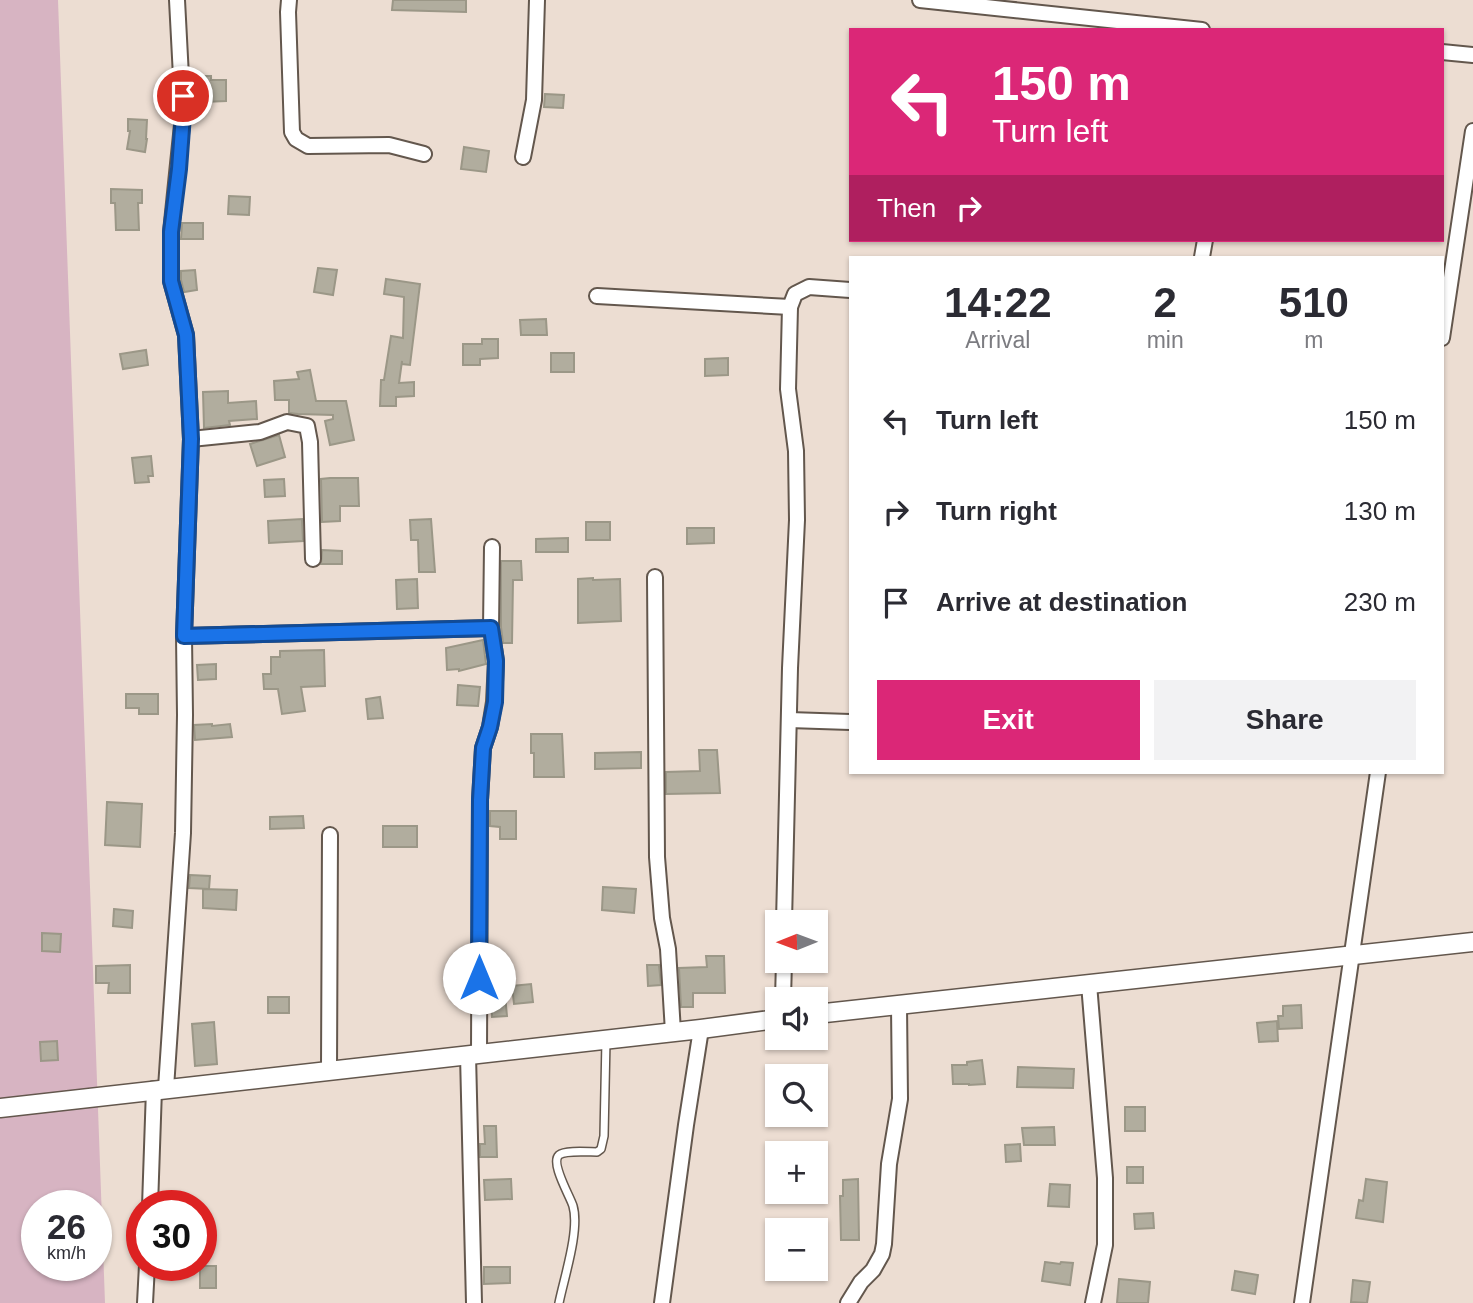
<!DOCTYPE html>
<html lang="en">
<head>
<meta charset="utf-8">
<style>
	body { margin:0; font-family:Helvetica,sans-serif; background:#f2f2f3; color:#2b2b33; height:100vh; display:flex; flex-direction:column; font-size:26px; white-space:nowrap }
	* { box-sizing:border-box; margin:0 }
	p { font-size:23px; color:#7c7c81 }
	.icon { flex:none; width:38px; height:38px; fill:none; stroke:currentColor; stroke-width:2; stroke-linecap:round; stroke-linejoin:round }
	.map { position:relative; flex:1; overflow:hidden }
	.details { position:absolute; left:849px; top:256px; width:595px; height:518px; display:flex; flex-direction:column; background:#fff; border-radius:0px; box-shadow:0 2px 5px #0004 }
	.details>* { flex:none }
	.hud { position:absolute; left:849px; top:28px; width:595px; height:214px; border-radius:0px; box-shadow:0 2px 5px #0004; background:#db2777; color:#fff; overflow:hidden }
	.needle { width:46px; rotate:269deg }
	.fabs { position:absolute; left:765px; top:910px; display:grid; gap:14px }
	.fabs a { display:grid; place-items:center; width:63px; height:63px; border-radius:0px; background:#fff; box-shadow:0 2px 5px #0004; font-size:35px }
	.speed { position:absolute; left:21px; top:1190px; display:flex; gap:14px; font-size:35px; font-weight:700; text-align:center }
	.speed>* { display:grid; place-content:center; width:91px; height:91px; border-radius:50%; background:#fff; box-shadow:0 2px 5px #0004; line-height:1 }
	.speed small { font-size:18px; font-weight:400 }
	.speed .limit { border:10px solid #d22; background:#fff; color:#111 }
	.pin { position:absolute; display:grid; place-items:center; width:60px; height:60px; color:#fff; margin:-30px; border:4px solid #fff; border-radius:50%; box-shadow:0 2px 7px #0007 }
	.me { position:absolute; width:77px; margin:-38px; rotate:0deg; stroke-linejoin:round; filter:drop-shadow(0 0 5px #0008) }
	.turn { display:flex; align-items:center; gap:24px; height:147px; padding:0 28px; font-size:32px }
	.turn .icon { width:91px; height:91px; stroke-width:2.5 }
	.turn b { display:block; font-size:49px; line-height:60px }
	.then { display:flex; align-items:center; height:66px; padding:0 28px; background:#0003; gap:14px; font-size:26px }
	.eta { display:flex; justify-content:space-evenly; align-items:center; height:119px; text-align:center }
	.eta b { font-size:42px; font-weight:700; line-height:49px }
	.cta { display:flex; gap:14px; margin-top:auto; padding:14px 28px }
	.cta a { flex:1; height:80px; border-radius:0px; background:#db2777; color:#fff; font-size:28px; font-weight:700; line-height:80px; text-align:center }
	.cta a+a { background:#f2f2f3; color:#2b2b33 }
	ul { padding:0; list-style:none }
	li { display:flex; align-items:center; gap:21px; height:91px; padding:0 28px }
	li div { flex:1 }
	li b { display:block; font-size:26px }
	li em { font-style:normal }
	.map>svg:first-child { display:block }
	.green { fill:#d7b4c2; fill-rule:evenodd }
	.building { fill:#b1ad9e; stroke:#9b9787; stroke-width:2 }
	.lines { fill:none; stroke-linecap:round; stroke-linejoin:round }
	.service-casing { stroke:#63574d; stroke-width:10 }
	.minor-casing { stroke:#63574d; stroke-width:18 }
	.tertiary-casing { stroke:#63574d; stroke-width:21 }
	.service { stroke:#fff; stroke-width:7 }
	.minor { stroke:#fff; stroke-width:14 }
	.tertiary { stroke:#fff; stroke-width:18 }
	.route-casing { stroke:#114b97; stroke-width:18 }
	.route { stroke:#1a73e8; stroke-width:12 }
</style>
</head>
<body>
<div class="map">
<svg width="1473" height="1303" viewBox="0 0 1473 1303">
	<rect width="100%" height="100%" fill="#ecddd2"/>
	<path class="green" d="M0,0h58l47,1303h-105zM37,1206h59v59h-59z"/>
	<g class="building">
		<polygon points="393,0 466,0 466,12 392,10"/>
		<polygon points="191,76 211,76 211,80 226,80 226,101 204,102 203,89 191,89"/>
		<polygon points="545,94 564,95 563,108 544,107"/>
		<polygon points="128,119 147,120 146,139 147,139 145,152 127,149 130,131 128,131"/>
		<polygon points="464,147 489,151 486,172 461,169"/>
		<polygon points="111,189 142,190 142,203 138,203 139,230 116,230 115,203 111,203"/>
		<polygon points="229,196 250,197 249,215 228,214"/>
		<polygon points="182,223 203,223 203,239 181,239"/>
		<polygon points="318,268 337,270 333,295 314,292"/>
		<polygon points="195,270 197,290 184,292 181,280 181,271"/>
		<polygon points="386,279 420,284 410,365 402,364 402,361 399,383 414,382 414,396 396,397 396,406 380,406 381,380 384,380 391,336 403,338 404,297 384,294"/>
		<polygon points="546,319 547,335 521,335 520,320"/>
		<polygon points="482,339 498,339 498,358 480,359 480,365 463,365 463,344 482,344"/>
		<polygon points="146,350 148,365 123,369 120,354"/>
		<rect x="551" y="353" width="23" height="19"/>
		<polygon points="728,358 728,375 705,376 705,359"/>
		<polygon points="310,370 316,401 346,401 354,440 330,445 325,421 333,419 333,415 298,414 289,413 289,400 275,400 274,381 299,379 297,372"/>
		<polygon points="228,391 228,403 256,401 257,419 229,421 230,425 204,428 203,392"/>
		<polygon points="279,435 285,457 257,466 250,444"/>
		<polygon points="151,456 153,476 148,476 149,482 135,483 132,458"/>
		<polygon points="330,478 358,478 359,506 340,506 340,521 322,522 321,479"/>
		<polygon points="284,479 285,496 265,497 264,480"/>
		<polygon points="302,519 303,541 269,543 268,521"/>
		<polygon points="431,519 435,572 419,572 418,540 411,540 410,520"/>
		<rect x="586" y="522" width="24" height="18"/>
		<polygon points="687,528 714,528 714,543 687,544"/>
		<polygon points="568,538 568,552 536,552 536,539"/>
		<polygon points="322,550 342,551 342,564 321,564"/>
		<polygon points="501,561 521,561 522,580 513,580 512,643 503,643 501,627"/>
		<polygon points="593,578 593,580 620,579 621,621 578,623 578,579"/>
		<polygon points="417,579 418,608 397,609 396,580"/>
		<polygon points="483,640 486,664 459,671 459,669 447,670 446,648"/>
		<polygon points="324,650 325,686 301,687 305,711 282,714 278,689 264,689 263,674 271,674 271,657 280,657 280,651"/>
		<polygon points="216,664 216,679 198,680 197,665"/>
		<polygon points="458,685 480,687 478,706 457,705"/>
		<polygon points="126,694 158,694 158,714 139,714 139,708 126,708"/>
		<polygon points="380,697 383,718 368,719 366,699"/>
		<polygon points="212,724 212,726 230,724 232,737 195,740 194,725"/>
		<polygon points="531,734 562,734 564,777 534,777 534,753 531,753"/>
		<polygon points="699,750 717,750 720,793 666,794 666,772 700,771"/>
		<polygon points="641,752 641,768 595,769 595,753"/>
		<polygon points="107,802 142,804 140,847 105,845"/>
		<polygon points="490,811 516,811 516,839 500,839 500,827 490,826"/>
		<polygon points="303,816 304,828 270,829 270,817"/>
		<rect x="383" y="826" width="34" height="21"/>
		<polygon points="190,875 210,876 209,889 189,888"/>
		<polygon points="603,887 636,889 634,913 602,910"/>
		<polygon points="203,889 237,890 236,910 203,908"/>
		<polygon points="114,909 133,911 132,928 113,926"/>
		<polygon points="42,933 61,934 60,952 42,951"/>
		<polygon points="706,956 724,956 725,993 693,993 693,1007 681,1007 679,968 707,967"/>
		<polygon points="130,965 130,993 108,993 109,983 96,983 96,966"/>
		<polygon points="647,965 659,965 661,985 648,986"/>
		<polygon points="531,984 533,1002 514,1004 512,986"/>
		<polygon points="505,995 507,1016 492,1017 491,996"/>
		<rect x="268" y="997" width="21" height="16"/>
		<polygon points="1301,1005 1302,1028 1279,1029 1278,1016 1283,1016 1283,1006"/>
		<polygon points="1277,1021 1278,1041 1259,1042 1257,1023"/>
		<polygon points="214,1022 217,1064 195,1066 192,1024"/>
		<polygon points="57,1041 58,1060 41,1061 40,1042"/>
		<polygon points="982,1060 985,1084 969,1085 969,1084 953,1084 952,1065 967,1065 967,1062"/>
		<polygon points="1018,1067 1074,1069 1073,1088 1017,1087"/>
		<rect x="1125" y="1107" width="20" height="24"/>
		<polygon points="484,1126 496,1126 497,1157 480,1157 480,1144 485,1144"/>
		<polygon points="1054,1127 1055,1145 1024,1145 1022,1128"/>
		<polygon points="1020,1144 1021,1161 1006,1162 1005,1145"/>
		<rect x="1127" y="1167" width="16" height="16"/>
		<polygon points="511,1179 512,1199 485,1200 484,1180"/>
		<polygon points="858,1179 859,1240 841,1240 840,1196 843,1196 843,1180"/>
		<polygon points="1366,1179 1387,1182 1383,1222 1356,1218 1359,1200 1363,1201"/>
		<polygon points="1050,1184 1070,1185 1069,1207 1048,1206"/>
		<polygon points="1153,1213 1154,1228 1135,1229 1134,1214"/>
		<polygon points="1045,1262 1060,1264 1061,1262 1073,1263 1070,1285 1042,1281"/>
		<rect x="200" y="1266" width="16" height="22"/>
		<polygon points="484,1267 510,1267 510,1283 484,1284"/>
		<polygon points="1235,1271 1258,1275 1255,1294 1232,1290"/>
		<polygon points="1119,1279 1150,1282 1148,1303 1117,1303"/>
		<polygon points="1353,1280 1370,1282 1367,1303 1351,1302"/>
	</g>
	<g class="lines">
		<defs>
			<path id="service" d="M559,1303c5,-25 21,-73 14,-97 -3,-10 -23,-43 -14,-51 6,-5 30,-3 38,-3l4,-3 3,-13 2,-96"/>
			<g id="minor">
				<polyline points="289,0 288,12 292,132 296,139 308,146 389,145 424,154"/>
				<polyline points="920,0 1202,30"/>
				<polyline points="1442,52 1473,55"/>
				<polyline points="523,157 534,100 537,0"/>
				<polyline points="1202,257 1205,240"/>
				<polyline points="597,296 790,307"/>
				<polyline points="1442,338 1473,131"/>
				<polyline points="191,439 260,432 287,422 307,426 310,442 313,559"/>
				<polyline points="655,577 657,857 662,918 668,949 673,1032"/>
				<polyline points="184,636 491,628"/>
				<polyline points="789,720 850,722"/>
				<polyline points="784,922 790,668 797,520 796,451 788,389 790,307 795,294 809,287 850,290"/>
				<polyline points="1089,984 1105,1178 1105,1245 1093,1303"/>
				<polyline points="783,999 784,961"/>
				<polyline points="479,1054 480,800 483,748 490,727 494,702 496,661 491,628 492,547"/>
				<polyline points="468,1055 474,1303"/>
				<polyline points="329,1070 330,835"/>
				<polyline points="166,1088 183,833 185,715 184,636 191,439 186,335 171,281 171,232 183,115 177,0"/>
				<polyline points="150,1206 154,1089"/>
				<polyline points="145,1303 147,1265"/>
				<polyline points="662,1303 686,1125 701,1029"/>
				<polyline points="848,1303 861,1282 873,1270 882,1254 884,1244 889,1164 900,1099 899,1006"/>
				<polyline points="1302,1303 1378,772"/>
			</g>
			<g id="tertiary">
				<polyline points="816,1014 1473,942"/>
				<polyline points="0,1108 701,1029 777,1019"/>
			</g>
		</defs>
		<use href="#service" class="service-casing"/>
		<use href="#minor" class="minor-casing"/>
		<use href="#tertiary" class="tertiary-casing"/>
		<use href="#service" class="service"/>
		<use href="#minor" class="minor"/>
		<use href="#tertiary" class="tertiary"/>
	</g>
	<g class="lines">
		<defs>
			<polyline id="route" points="183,96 183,115 179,169 171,232 171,281 186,335 191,439 184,636 491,628 496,661 495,702 490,727 483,748 480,800 479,978"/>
		</defs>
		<use href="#route" class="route-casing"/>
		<use href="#route" class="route"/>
	</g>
</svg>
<div class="fabs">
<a><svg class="needle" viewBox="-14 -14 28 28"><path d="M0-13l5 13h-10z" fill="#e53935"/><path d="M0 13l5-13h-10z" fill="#7c7c81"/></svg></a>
<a><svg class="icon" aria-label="sound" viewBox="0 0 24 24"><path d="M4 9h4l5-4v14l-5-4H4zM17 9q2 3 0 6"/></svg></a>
<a><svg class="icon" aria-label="search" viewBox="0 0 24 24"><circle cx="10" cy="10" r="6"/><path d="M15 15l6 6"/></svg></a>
<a>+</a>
<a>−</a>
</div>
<div class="speed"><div>26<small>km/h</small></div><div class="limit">30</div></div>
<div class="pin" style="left:183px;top:96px;background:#d93025"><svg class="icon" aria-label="arrive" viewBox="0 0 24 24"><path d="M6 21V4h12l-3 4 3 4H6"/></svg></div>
<svg class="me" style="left:479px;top:978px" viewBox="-20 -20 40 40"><circle r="19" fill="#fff"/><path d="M0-13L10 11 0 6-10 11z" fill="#1a73e8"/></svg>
<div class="hud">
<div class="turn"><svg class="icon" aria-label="left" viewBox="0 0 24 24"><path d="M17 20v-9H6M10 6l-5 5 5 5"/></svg><div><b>150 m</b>Turn left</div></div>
<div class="then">Then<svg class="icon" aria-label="right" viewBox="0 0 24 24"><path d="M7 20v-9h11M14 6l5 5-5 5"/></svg></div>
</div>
<section class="details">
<div class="eta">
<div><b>14:22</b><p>Arrival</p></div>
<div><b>2</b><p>min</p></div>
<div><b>510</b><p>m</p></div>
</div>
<ul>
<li><svg class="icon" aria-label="left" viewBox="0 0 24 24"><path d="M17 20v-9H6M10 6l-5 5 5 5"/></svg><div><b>Turn left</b></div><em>150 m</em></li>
<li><svg class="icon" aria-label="right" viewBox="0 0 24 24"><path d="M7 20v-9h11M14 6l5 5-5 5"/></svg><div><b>Turn right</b></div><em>130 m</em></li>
<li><svg class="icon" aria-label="arrive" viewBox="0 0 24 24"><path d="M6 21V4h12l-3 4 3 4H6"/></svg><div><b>Arrive at destination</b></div><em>230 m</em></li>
</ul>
<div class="cta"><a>Exit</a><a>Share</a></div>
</section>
</div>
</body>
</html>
